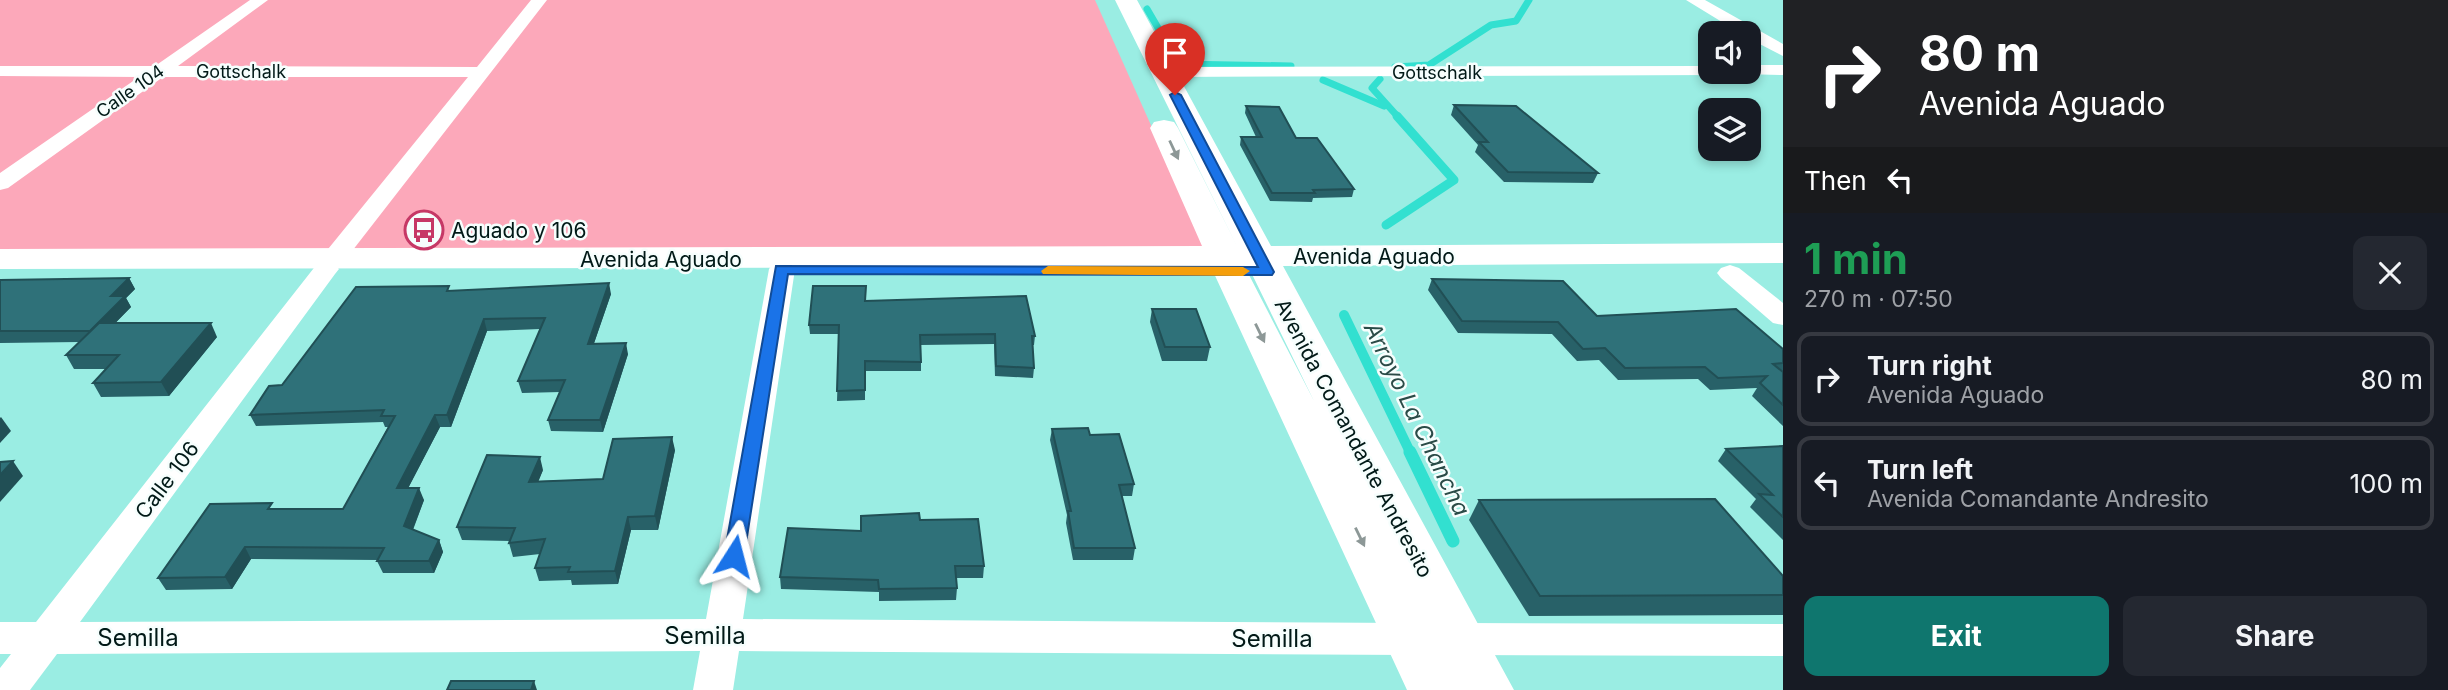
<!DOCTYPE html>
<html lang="en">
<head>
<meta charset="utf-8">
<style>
	body { margin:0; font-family:Inter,sans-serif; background:#242831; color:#f1f3f6; height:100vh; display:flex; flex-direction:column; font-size:26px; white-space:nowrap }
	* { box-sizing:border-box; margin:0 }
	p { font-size:23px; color:#9ea1a6 }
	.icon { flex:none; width:38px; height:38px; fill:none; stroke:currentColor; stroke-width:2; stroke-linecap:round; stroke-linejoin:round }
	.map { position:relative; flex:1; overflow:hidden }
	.panel { display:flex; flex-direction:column; background:#171b24; width:665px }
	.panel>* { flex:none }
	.banner { background:#202124; color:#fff; overflow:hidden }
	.fabs { position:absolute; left:1698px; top:21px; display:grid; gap:14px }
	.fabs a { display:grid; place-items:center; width:63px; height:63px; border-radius:14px; background:#171b24; box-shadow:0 4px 10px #0003; font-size:35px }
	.pin { position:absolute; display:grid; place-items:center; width:60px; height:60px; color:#fff; margin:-72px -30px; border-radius:50% 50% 50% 0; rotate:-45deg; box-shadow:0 0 7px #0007 }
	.pin .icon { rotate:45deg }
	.me { position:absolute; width:77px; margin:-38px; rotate:9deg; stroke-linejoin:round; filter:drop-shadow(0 0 5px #0008) }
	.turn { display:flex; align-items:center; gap:24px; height:147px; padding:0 21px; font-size:32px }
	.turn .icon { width:91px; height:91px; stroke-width:2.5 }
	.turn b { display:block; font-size:49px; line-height:60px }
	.then { display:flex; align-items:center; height:66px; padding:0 21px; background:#0003; gap:14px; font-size:26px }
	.round { display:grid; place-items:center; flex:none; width:74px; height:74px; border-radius:14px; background:#242831 }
	.overview { display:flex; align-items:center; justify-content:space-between; height:119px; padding:0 21px }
	h1 { font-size:42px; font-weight:700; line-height:52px; color:#1e9e55 }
	.primary-button { display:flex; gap:14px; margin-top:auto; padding:14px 21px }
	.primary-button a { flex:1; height:80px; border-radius:14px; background:#0f766e; color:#fff; font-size:28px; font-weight:700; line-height:80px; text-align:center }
	.primary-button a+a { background:#242831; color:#f1f3f6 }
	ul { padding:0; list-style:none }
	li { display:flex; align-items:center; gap:21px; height:94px; margin:0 14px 10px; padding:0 7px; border:4px solid #363941; border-radius:14px }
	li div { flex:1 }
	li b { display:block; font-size:26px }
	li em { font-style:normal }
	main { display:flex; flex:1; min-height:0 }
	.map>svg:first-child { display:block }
	.green { fill:#fca8ba }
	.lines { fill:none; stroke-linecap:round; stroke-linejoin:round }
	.stream-far3 { stroke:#32e0d0; stroke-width:7 }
	.stream-far2 { stroke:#32e0d0; stroke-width:9 }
	.stream-far1 { stroke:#32e0d0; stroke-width:10 }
	.stream { stroke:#32e0d0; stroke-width:13 }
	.minor { fill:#fff; fill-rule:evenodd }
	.secondary { fill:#fff; fill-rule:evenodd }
	.wall { fill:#286168 }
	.shaded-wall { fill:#214f55 }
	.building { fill:#2f7179; stroke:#214f55; stroke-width:2 }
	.oneway { fill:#8d9897 }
	.route { fill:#1a73e8; stroke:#114b97; stroke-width:2 }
	.slow { fill:#f59e0b }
	.labels { text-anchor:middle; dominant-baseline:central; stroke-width:5; stroke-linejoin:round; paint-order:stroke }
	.far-street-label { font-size:18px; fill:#011917; stroke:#f6fefd }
	.poi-label { font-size:21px; fill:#011917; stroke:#f6fefd; text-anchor:start }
	.street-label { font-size:21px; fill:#011917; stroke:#f6fefd }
	.water-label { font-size:23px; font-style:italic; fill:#2a4b47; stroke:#f6fefd }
	.near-street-label { font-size:24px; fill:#011917; stroke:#f6fefd }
</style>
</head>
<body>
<main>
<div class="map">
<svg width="1783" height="690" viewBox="0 0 1783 690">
	<rect width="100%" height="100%" fill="#9aede3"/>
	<polygon class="green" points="0,0 1095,0 1209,255 0,254"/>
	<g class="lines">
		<g class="stream-far3">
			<polyline points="1147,9 1179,64 1291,66"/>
			<polyline points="1395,67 1429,65 1491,25 1516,21 1529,0"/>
			<polyline points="1380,79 1372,88 1399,118"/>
			<polyline points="1323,80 1384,106"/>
		</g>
		<polyline class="stream-far2" points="1386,225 1454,180 1397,116"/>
		<polyline class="stream-far1" points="1344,315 1411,454"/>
		<polyline class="stream" points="1410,452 1453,541"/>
		<g class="minor">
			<polygon points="250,0 268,0 178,66 477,67 531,0 547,0 342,264 336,266 339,269 335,274 80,622 706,619 769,269 773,264 782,261 791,264 795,269 743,619 1410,623 1424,628 1429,639 1424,650 1410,655 739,651 733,690 693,690 700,651 57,654 30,690 0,690 0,668 11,654 0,654 0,622 36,622 317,264 323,262 321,259 324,254 468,77 163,77 8,188 0,190 0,173 139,77 0,76 0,66 155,66"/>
			<polygon points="1686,0 1705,0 1783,44 1783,56 1748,38 1748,33 1740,33"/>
			<polygon points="1748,65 1783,65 1783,75 1742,74 1740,72 1748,72"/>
			<polygon points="1710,66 1710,72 1719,72 1716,75 1163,77 1154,72 1163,67"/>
			<polygon points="1730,265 1739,268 1783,303 1783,325 1773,323 1721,278 1717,273 1721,268"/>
			<polygon points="1460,623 1783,624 1783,656 1460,655 1446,650 1441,639 1446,628"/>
		</g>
		<path class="secondary" d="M1115,0h22l134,246 512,-3v20l-500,3 231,424h-107l-196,-423 -1211,2v-20l1202,-3 -52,-118 4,-6 10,-2 10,2 4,6 59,118zM1245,266h3l66,135 -67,-130z"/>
	</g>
	<g class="wall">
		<polygon points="1454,105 1598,173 1593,183 1504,182 1475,152 1478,145 1451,115"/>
		<polygon points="1246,106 1296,138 1354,189 1352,197 1313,198 1312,202 1270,201 1240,145 1241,137 1256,137 1245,113"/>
		<polygon points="129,278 135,289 126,298 131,307 115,323 217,337 169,396 101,397 93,383 105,369 74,369 66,355 79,342 0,343 0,280"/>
		<polygon points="1432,279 1597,316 1783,349 1783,426 1752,396 1757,388 1710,390 1698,379 1618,380 1599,360 1577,361 1552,334 1458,333 1428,290"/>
		<polygon points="451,290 611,294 594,343 628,354 603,432 551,431 548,420 560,392 522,393 518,381 540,329 487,331 451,427 440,427 408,488 424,500 413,530 439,540 443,552 434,573 383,573 377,561 378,560 251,559 232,589 166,590 158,578 275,509 343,509 388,427 385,427 383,422 256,426 250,415 282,385"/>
		<polygon points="866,301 1035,336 1034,345 1032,345 1034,368 1033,378 995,376 994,344 921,345 921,371 865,371 865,400 837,401 839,334 810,334 809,325"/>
		<polygon points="1152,309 1210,347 1207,361 1162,361 1150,322"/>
		<polygon points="1052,429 1090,435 1134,484 1132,496 1122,496 1135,548 1133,560 1073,560 1066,523 1067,515 1050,440"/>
		<polygon points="1783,446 1783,540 1750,507 1756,499 1718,461 1726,449"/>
		<polygon points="675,450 658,530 631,530 618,584 572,585 571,580 539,581 535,568 540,554 513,557 509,543 510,541 462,540 457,527 543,470 538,481 603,479"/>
		<polygon points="1479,500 1783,576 1783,615 1529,616 1469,520"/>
		<polygon points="920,520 984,566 983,578 956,578 957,588 956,600 879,601 879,592 781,589 780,577 861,531"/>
	</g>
	<g class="shaded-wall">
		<polygon points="129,278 135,289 126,298 131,307 97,342 90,331 111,296"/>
		<polygon points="609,283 611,294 590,355 588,344"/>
		<polygon points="484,319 487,331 451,427 447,415"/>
		<polygon points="211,323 217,337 169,396 161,382"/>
		<polygon points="626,343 628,354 603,432 600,420"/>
		<polygon points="435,415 440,427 402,500 397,488"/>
		<polygon points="1,417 11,431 0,443 0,418"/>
		<polygon points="672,437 675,450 658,530 655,516"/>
		<polygon points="540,457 543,470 533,495 529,482"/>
		<polygon points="13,461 23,476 0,502 0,475"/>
		<polygon points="419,488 424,500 409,539 404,526"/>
		<polygon points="628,517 631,530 618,584 615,571"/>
		<polygon points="439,540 443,552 434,573 429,561"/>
		<polygon points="245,547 251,559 232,589 225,577"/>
		<polygon points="534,681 537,690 531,690"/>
	</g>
	<g class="building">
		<polygon points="1454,105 1516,106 1598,173 1508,172 1479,142 1488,142"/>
		<polygon points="1246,106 1279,107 1296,138 1317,138 1354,189 1313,190 1315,193 1272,193 1241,137 1262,137"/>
		<polygon points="129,278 111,296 125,296 90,331 0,331 0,280"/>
		<polygon points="1432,279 1563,281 1597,316 1736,309 1783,349 1783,363 1773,364 1783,372 1783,405 1760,383 1767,376 1718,378 1705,367 1625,368 1605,348 1583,349 1558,322 1462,321"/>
		<polygon points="609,283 588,344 626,343 600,420 548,420 565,380 518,381 545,318 484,319 447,415 435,415 397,488 419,488 404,526 439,540 429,561 377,561 384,548 245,547 225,577 158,578 210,504 272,503 268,509 343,509 395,416 381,416 384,410 250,415 269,386 282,385 356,287 449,286 447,291"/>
		<polygon points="813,286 866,286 865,301 1026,296 1035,336 1032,336 1034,368 996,366 995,334 920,335 921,362 865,361 865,390 837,391 839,325 809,325"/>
		<polygon points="1152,309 1196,309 1210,347 1165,347"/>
		<polygon points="99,323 211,323 161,382 93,383 119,355 66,355"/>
		<polygon points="1088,428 1090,435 1119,434 1134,484 1119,485 1135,548 1074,548 1068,511 1071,511 1052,429"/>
		<polygon points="672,437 655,516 628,517 615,571 568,572 570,567 535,568 545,539 509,543 515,528 457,527 487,455 540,457 529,482 603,479 613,439"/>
		<polygon points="1783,446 1783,517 1759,494 1773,495 1726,449"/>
		<polygon points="13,461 0,475 0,462"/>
		<polygon points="1715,499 1783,576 1783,595 1540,596 1479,500"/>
		<polygon points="919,513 920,520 978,519 984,566 955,566 957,588 879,589 878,580 780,577 788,528 861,531 861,516"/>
		<polygon points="451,681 534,681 531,690 447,690"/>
	</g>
	<defs><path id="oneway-solid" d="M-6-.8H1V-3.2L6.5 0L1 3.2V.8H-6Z" transform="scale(1.75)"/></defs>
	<g class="oneway">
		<use href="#oneway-solid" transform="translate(1174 150) rotate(65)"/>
		<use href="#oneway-solid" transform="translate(1260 333) rotate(64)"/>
		<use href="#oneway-solid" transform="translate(1360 537) rotate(64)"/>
	</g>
	<polygon class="route" points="1175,92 1181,95 1274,272 1272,275 788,274 744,556 741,562 734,564 727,562 724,556 776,266 1258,267 1170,95"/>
	<polygon class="slow" points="1048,266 1243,267 1250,271 1243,276 1043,274 1041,271"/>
	<defs>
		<symbol id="bus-ring" viewBox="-11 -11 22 22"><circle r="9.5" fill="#f6fefd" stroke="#c63866" stroke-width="1.5"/><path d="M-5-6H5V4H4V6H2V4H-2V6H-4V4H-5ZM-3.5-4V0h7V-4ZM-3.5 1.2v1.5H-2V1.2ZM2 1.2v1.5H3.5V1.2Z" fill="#c63866"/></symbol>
	</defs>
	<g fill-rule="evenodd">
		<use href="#bus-ring" x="402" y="208" width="44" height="44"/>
	</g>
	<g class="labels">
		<g class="far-street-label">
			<text x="241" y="71">Gottschalk</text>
			<text x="1437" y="72">Gottschalk</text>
			<text transform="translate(130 91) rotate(-35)">Calle 104</text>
		</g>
		<g class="poi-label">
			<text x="451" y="230">Aguado y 106</text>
		</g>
		<g class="street-label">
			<text x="1374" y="256">Avenida Aguado</text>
			<text x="661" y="259">Avenida Aguado</text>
			<text transform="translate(1354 438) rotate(62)">Avenida Comandante Andresito</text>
			<text transform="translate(167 480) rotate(-53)">Calle 106</text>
		</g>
		<g class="water-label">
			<text transform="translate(1417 419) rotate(64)">Arroyo La Chancha</text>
		</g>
		<g class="near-street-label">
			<text x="705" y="635">Semilla</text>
			<text x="138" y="637">Semilla</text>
			<text x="1272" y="638">Semilla</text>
		</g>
	</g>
</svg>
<div class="fabs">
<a><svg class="icon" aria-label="sound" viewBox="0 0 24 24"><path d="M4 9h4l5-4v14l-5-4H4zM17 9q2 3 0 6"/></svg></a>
<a><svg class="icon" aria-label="layers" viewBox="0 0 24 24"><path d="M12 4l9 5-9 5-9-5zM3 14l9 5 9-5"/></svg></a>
</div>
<div class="pin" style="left:1175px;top:95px;background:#d93025"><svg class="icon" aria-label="arrive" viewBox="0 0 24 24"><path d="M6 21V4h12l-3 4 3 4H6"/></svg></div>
<svg class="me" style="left:734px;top:556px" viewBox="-20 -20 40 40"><path d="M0-17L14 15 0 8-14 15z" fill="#1a73e8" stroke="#fff" stroke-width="4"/></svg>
</div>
<section class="panel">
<div class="banner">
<div class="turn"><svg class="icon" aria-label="right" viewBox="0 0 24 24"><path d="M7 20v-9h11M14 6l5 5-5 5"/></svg><div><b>80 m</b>Avenida Aguado</div></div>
<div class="then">Then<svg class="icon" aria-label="left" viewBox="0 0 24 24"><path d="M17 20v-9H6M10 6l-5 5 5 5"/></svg></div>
</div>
<div class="overview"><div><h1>1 min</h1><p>270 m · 07:50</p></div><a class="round"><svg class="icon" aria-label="close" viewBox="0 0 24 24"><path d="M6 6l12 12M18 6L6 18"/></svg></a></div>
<ul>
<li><svg class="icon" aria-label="right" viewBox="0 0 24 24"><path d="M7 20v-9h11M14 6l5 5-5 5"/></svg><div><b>Turn right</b><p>Avenida Aguado</p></div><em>80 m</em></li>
<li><svg class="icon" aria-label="left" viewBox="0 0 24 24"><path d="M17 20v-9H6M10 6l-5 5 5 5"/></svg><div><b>Turn left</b><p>Avenida Comandante Andresito</p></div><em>100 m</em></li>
</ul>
<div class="primary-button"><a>Exit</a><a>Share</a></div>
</section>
</main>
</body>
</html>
